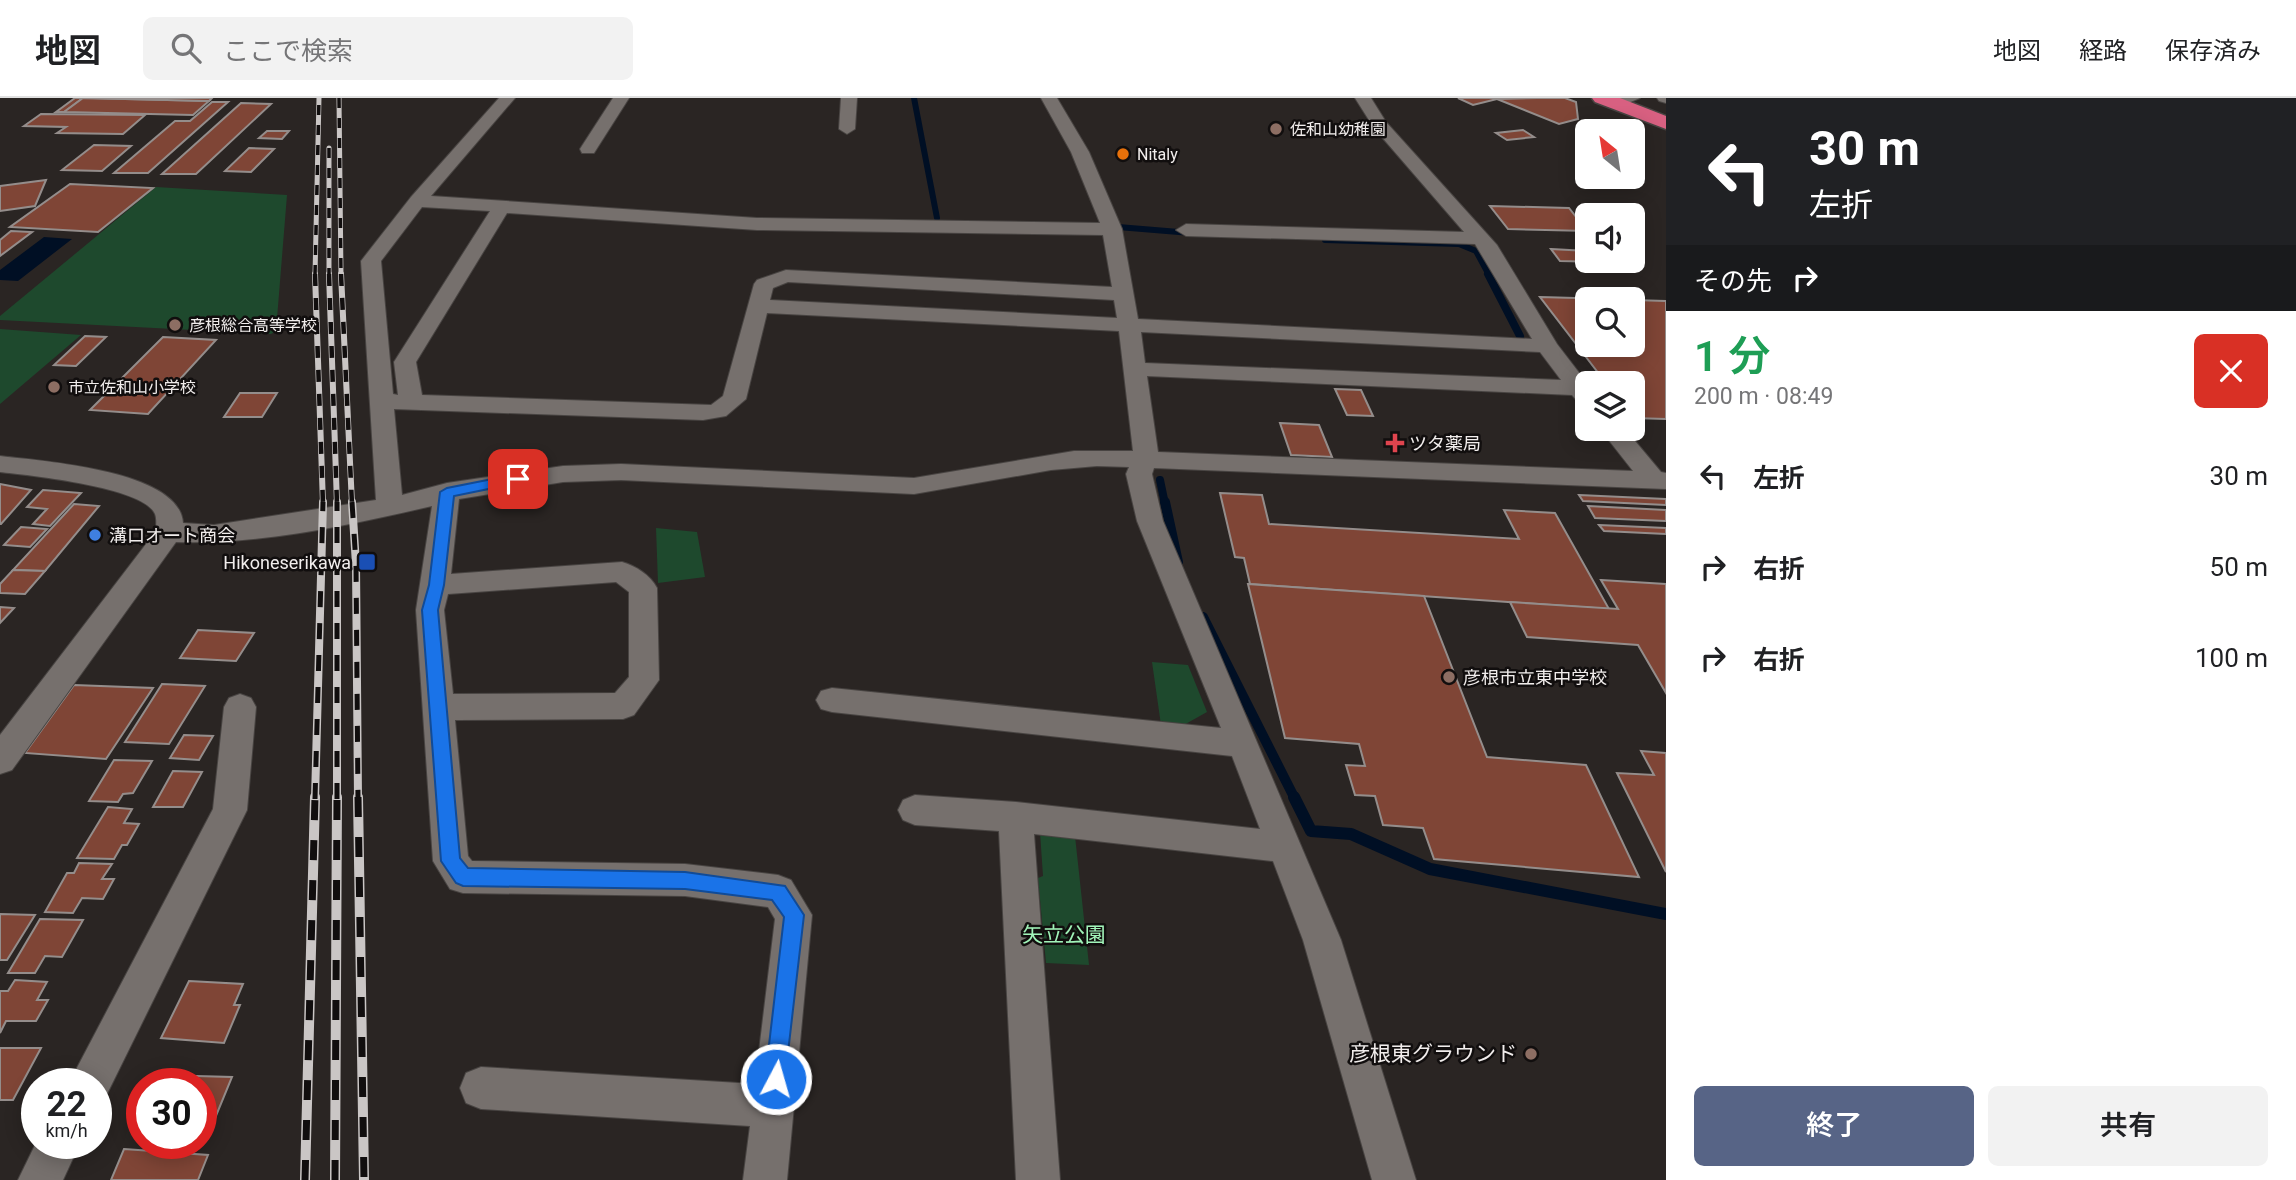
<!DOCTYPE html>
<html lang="ja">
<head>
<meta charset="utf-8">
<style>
	body { margin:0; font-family:Roboto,"Noto Sans JP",sans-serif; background:#f2f2f2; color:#202124; height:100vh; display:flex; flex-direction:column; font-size:26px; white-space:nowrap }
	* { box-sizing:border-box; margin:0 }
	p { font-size:23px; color:#757577 }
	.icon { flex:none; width:38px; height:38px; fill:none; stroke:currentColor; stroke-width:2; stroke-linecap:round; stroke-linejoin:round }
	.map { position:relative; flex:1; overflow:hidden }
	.side { display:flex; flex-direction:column; background:#fff; width:630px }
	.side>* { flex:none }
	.guide { background:#202124; color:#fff; overflow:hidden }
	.needle { width:46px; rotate:330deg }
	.tools { position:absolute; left:1575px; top:21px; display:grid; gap:14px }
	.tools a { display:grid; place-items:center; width:70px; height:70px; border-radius:10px; background:#fff; box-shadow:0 4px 18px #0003; font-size:35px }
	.speed { position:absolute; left:21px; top:970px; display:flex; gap:14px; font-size:35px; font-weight:700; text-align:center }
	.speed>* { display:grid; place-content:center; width:91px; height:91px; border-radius:50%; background:#fff; box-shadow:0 4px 18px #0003; line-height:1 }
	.speed small { font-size:18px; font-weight:400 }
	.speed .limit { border:10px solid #d22; background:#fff; color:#111 }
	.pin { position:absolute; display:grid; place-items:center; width:60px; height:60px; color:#fff; margin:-30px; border-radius:14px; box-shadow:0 4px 10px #0006 }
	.me { position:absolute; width:77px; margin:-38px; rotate:6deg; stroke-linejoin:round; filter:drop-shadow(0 0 5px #0008) }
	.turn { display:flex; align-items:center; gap:24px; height:147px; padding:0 28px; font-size:32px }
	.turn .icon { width:91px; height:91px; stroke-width:2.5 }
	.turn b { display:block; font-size:49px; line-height:60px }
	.then { display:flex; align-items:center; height:66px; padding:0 28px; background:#0003; gap:14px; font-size:26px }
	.round { display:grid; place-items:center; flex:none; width:74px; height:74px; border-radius:10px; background:#f2f2f2 }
	.summary { display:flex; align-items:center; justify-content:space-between; height:119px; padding:0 28px }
	h1 { font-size:42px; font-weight:600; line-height:52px; color:#1e9e55 }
	.action { display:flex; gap:14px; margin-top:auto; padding:14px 28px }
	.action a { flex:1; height:80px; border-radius:10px; background:#576486; color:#fff; font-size:28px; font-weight:600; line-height:80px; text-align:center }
	.action a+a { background:#f2f2f2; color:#202124 }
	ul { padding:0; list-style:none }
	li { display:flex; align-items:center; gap:21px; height:91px; padding:0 28px }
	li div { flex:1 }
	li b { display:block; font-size:26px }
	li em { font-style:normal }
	header { display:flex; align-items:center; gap:42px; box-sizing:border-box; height:98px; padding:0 35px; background:#fff; border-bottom:2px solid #e0e0e0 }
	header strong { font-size:33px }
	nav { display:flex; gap:38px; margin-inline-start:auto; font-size:24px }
	.search { width:490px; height:63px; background:#f2f2f2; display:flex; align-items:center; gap:18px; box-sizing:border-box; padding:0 24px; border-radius:10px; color:#757577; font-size:26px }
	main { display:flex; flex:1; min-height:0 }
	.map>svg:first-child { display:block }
	.green { fill:#1e492d }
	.water { fill:#000f24 }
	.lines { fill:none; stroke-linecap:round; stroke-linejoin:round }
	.stream-far3 { stroke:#000f24; stroke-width:6 }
	.stream-far2 { stroke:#000f24; stroke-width:8 }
	.stream-far1 { stroke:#000f24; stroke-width:10 }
	.stream { stroke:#000f24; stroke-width:12 }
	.building { fill:#7f4536; stroke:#948d8b; stroke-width:2 }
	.street-casing { stroke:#484442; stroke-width:2 }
	.highway-casing { stroke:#484442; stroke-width:3 }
	.street { fill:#76706d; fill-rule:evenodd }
	.highway { fill:#d86081; fill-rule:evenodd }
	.rail-far3-casing { stroke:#cac6c5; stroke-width:5 }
	.rail-far2-casing { stroke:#cac6c5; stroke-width:6 }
	.rail-far1-casing { stroke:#cac6c5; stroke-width:8 }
	.rail-casing { stroke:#cac6c5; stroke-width:10 }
	.rail-far3 { stroke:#110e0e; stroke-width:3.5; stroke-dasharray:10; stroke-linecap:butt }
	.rail-far2 { stroke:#110e0e; stroke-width:4.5; stroke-dasharray:12; stroke-linecap:butt }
	.rail-far1 { stroke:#110e0e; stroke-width:5; stroke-dasharray:16; stroke-linecap:butt }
	.rail { stroke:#110e0e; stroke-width:7; stroke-dasharray:20; stroke-linecap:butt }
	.route { fill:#1a73e8; stroke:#114b97; stroke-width:2 }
	.education-dot { fill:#8d6e63; stroke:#110e0e; stroke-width:2.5 }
	.food-dot { fill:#e8710a; stroke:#110e0e; stroke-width:2.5 }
	.health-dot { fill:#e0444e; stroke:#110e0e; stroke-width:2.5 }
	.shop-dot { fill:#3f7fe0; stroke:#110e0e; stroke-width:2.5 }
	.transit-dot { fill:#1a4fb4; stroke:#110e0e; stroke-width:2.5 }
	.labels { text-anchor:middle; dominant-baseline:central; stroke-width:5; stroke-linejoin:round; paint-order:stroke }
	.far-poi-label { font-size:16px; fill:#f1edec; stroke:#110e0e; text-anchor:start }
	.poi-label { font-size:18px; fill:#f1edec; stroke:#110e0e; text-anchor:start }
	.near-park-label { font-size:21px; fill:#a1f4b9; stroke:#110e0e }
	.near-poi-label { font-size:21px; fill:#f1edec; stroke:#110e0e; text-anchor:end }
</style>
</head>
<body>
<header>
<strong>地図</strong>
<div class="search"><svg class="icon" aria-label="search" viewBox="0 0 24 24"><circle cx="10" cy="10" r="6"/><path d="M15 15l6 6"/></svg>ここで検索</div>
<nav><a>地図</a><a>経路</a><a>保存済み</a></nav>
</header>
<main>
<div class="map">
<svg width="1666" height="1082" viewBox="0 0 1666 1082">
	<rect width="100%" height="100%" fill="#2a2523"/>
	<g class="green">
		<polygon points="156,89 287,97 276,233 271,236 0,222 0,218"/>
		<polygon points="0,231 81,237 0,306"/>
		<polygon points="656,430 697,434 705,479 658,485"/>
		<polygon points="1152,564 1188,567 1207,614 1182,628 1161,627"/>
		<polygon points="1040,734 1075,738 1089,867 1046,865 1038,780 1043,778"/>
	</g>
	<polygon class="water" points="44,139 72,141 18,183 0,182 0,172"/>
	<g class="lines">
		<g class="stream-far3">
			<polyline points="914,0 937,120"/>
			<polyline points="1118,129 1191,135"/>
			<polyline points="1325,142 1459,146 1476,153 1489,177"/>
		</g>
		<g class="stream-far2">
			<polyline points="1488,176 1520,238"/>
			<polyline points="1160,382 1165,406"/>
		</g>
		<g class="stream-far1">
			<polyline points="1165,404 1178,464"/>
			<polyline points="1203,519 1295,701"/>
		</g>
		<polyline class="stream" points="1294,699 1311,733 1351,736 1430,771 1666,816"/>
	</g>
	<g class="building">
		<polygon points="75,0 83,0 64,14 56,14"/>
		<polygon points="83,0 209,3 193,17 64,14"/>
		<polygon points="83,0 212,0 209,3"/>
		<polygon points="1458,0 1501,0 1473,7"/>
		<polygon points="1538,0 1565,0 1576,4 1578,21 1559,26 1497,1"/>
		<polygon points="212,4 228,4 148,75 114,75 175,23 190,23"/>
		<polygon points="241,5 271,6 196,76 162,76"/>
		<polygon points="41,16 145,17 123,36 57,35 66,29 24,28"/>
		<polygon points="1523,32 1534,39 1507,42 1496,35"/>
		<polygon points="267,33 289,33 282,41 259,40"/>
		<polygon points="94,47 131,48 102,73 62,72"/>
		<polygon points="249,50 274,51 251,74 225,73"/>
		<polygon points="46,82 35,108 0,113 0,88"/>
		<polygon points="70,86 153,90 98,134 10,129"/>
		<polygon points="1490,108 1569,110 1587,133 1508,131"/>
		<polygon points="11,133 32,134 0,158 0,142"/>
		<polygon points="1551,151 1587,153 1587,163 1603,164 1560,163"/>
		<polygon points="1540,199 1611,201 1587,201 1587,247 1633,247 1633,202 1666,203 1666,321 1633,320 1633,285 1606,285"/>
		<polygon points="85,238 106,239 76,268 54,267"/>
		<polygon points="163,239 216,242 148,316 90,312"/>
		<polygon points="1335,291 1361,292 1373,318 1347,317"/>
		<polygon points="240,295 277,295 262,319 224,319"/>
		<polygon points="1280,325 1319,327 1332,359 1291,357"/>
		<polygon points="0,386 31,392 1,426 0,426"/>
		<polygon points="43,392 81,395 50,428 33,426 47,411 27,409"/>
		<polygon points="1220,395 1262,397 1269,426 1519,441 1504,412 1555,415 1609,511 1250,486 1244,460 1235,459"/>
		<polygon points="1579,397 1666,401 1666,407 1583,403"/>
		<polygon points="74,406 99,408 45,473 13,472"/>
		<polygon points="1588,408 1666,412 1666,423 1595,420"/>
		<polygon points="1599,427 1666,430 1666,436 1604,433"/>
		<polygon points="21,429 47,431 30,449 4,447"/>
		<polygon points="13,472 45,473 25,496 0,495 0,486"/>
		<polygon points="1601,482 1666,486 1666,595 1638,547 1527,539 1510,504 1618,511"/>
		<polygon points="1248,486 1424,498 1487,659 1586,667 1639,779 1434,761 1423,730 1383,727 1375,698 1355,697 1346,667 1365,668 1359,646 1285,640"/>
		<polygon points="0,509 14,510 0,525"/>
		<polygon points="198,532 254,535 236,563 180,560"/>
		<polygon points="162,586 205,588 169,646 125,644"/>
		<polygon points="74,587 153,590 106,661 25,655"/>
		<polygon points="184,637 213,638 199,662 170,660"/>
		<polygon points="1641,653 1666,655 1666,774 1617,675 1654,677"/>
		<polygon points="114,662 152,663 133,695 123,696 118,704 89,703"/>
		<polygon points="173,673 202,674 183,709 153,709"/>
		<polygon points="108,709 132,711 124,725 139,726 127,747 122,747 114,761 77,760"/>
		<polygon points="79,765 112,766 102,781 114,781 103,801 82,800 73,815 45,814 67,775 74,775"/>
		<polygon points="0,816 35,817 7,862 0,862"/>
		<polygon points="40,821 83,822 62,859 45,858 35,875 8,875"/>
		<polygon points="15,882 47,884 37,902 48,902 36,923 6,923 0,935 0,893 8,893"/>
		<polygon points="189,883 243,886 234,907 240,907 224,945 161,940"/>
		<polygon points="0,950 41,950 13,1002 0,1002"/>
		<polygon points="160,977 232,979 211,1030 201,1030 201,985 156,985"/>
		<polygon points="124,1051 208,1057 198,1082 111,1082"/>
	</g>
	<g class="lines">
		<defs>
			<g id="street">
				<path d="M499,0h16l-84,98 326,22 343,5 -29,-71 -30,-54h16l32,54 33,77 16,90 394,20 -57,-95 -289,-8 -10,-6 10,-6 278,8 -90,-104 -19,-30h16l15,24 111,123 60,99 30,39v21l-9,-2 -6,-7 -425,-19 11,76 475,19 -33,-42h25l36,43 5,1v16l-512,-21 -2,6 11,47 178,419 75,240h-44l-69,-240 -30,-79 -239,-27 26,346h-44l-17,-349 -84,-6 -12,-5 -5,-10 5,-10 12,-5 101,7 244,27 -28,-73 -400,-44 -11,-3 -5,-9 5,-9 11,-3 389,40 -84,-207 -11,-47 3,-7 -32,-1 -46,4 -137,24 -293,-14 -58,2 -104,17 -8,75 171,-12c14,4 28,13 35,26l2,92 -25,35 -11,4 -168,1 13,136 4,5 213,3 93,11 13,5 21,35 -25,265h-44l7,-54 -269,-17 -15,-6 -6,-15 6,-15 15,-6 274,17 20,-165 -7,-12 -83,-11 -222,-3 -13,-4 -17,-28 -17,-251 16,-104c-82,19 -171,39 -256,36l-164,228 -12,4v-39l156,-204c0,-5 1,-12 -1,-17 -11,-27 -127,-39 -155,-42v-16c41,5 180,14 183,67l31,2 162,-25 -15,-239 50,-64zM422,109l68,4 -96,151 4,33 -5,-1 -12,-133zM507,115l250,17 346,5 9,52 -326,-17 -29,10 -3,4 -31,112 -12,9 -289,-10 -6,-33zM788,184l326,18 3,18 -347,-18 3,-12zM767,215l352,18 14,120h-59l-160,27 -293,-14 -58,2 -116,17 -45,12 -8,-86 309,11 23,-4 20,-17zM1141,234l399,20 21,28 -416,-17zM616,484l13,10v85l-14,16 -162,1 -9,-84 4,-16z"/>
				<polygon points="613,0 629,0 594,55 582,55 580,51"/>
				<polygon points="841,0 857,0 855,31 847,36 839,31"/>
				<polygon points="1615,0 1640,0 1621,8 1609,8 1607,5"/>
				<polygon points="1657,0 1666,0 1666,5 1659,3"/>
				<polygon points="240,596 251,600 256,609 247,712 105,1000 96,1003 96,985 69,985 213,711 224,609 229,600"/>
				<polygon points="37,1043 80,1045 63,1082 18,1082"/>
			</g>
			<polygon id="highway" points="1592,0 1620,0 1666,18 1666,31 1595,4"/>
		</defs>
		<use href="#street" class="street-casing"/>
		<use href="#highway" class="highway-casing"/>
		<use href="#street" class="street"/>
		<use href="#highway" class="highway"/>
		<defs>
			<g id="rail-far3">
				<polyline points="339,0 341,177"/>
				<polyline points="329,50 329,177"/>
				<polyline points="315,177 319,0"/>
			</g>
			<g id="rail-far2">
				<polyline points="315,176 323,406"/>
				<polyline points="329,176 337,406"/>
				<polyline points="341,176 352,406"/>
			</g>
			<g id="rail-far1">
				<polyline points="352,404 356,466 358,701"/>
				<polyline points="315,701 323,404"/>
				<polyline points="337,701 337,404"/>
			</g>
			<g id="rail">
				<polyline points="358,699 364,1082"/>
				<polyline points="305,1082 315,699"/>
				<polyline points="335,1082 337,699"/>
			</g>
		</defs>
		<use href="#rail-far3" class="rail-far3-casing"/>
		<use href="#rail-far2" class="rail-far2-casing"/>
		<use href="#rail-far1" class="rail-far1-casing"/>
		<use href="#rail" class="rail-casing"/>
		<use href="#rail-far3" class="rail-far3"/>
		<use href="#rail-far2" class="rail-far2"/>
		<use href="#rail-far1" class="rail-far1"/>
		<use href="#rail" class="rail"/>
	</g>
	<polygon class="route" points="518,376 525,381 523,384 454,398 444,487 438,512 460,760 468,770 685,774 785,788 804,817 784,989 776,992 768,989 765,981 784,819 772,802 685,791 463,788 456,785 441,763 422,512 429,487 440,394 447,390"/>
	<g class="education-dot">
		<circle cx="1276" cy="31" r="7"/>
		<circle cx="175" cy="227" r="7"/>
		<circle cx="54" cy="289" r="7"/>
		<circle cx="1449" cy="579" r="7"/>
		<circle cx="1531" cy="956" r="7"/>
	</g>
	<circle class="food-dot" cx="1123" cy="56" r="7"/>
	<path class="health-dot" d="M1391.5 334.5h7v7h7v7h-7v7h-7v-7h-7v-7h7z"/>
	<circle class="shop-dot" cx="95" cy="437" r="7"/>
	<rect class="transit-dot" x="358" y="455" width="18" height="18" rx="3.5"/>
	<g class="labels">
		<g class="far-poi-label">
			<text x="1290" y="31">佐和山幼稚園</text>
			<text x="1137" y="56">Nitaly</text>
			<text x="189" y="227">彦根総合高等学校</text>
			<text x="68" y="289">市立佐和山小学校</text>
		</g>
		<g class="poi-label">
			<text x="1409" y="345">ツタ薬局</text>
			<text x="109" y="437">溝口オート商会</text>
			<text x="351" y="464" text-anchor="end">Hikoneserikawa</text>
			<text x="1463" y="579">彦根市立東中学校</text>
		</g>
		<g class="near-park-label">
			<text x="1064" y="837">矢立公園</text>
		</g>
		<g class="near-poi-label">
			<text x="1517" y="956">彦根東グラウンド</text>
		</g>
	</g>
</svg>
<div class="tools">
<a><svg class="needle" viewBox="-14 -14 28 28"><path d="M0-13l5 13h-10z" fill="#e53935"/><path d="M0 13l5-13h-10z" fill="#757577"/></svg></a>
<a><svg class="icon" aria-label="sound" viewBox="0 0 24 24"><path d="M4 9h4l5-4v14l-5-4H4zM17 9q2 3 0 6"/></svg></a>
<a><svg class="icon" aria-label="search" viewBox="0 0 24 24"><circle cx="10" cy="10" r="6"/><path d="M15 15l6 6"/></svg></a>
<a><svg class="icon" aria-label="layers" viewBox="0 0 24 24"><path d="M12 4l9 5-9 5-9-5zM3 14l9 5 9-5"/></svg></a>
</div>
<div class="speed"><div>22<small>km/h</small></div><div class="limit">30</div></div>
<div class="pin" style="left:518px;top:381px;background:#d93025"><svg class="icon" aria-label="arrive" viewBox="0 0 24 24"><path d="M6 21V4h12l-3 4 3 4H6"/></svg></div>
<svg class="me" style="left:776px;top:981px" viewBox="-20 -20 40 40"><circle r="17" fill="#1a73e8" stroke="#fff" stroke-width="3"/><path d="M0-11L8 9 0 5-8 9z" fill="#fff"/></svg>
</div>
<section class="side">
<div class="guide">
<div class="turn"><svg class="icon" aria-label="left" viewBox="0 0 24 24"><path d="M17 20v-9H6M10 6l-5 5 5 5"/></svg><div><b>30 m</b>左折</div></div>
<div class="then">その先<svg class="icon" aria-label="right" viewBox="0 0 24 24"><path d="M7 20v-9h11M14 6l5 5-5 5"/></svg></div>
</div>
<div class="summary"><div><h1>1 分</h1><p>200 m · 08:49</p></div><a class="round" style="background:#d93025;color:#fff"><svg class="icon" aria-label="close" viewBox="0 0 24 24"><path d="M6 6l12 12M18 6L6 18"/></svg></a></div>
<ul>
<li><svg class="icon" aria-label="left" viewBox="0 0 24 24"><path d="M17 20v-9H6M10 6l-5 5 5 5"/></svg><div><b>左折</b></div><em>30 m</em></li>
<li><svg class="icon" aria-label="right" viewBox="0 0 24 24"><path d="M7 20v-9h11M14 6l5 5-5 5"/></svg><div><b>右折</b></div><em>50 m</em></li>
<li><svg class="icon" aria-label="right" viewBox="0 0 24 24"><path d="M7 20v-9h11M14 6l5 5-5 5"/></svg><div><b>右折</b></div><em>100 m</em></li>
</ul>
<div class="action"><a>終了</a><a>共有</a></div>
</section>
</main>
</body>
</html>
